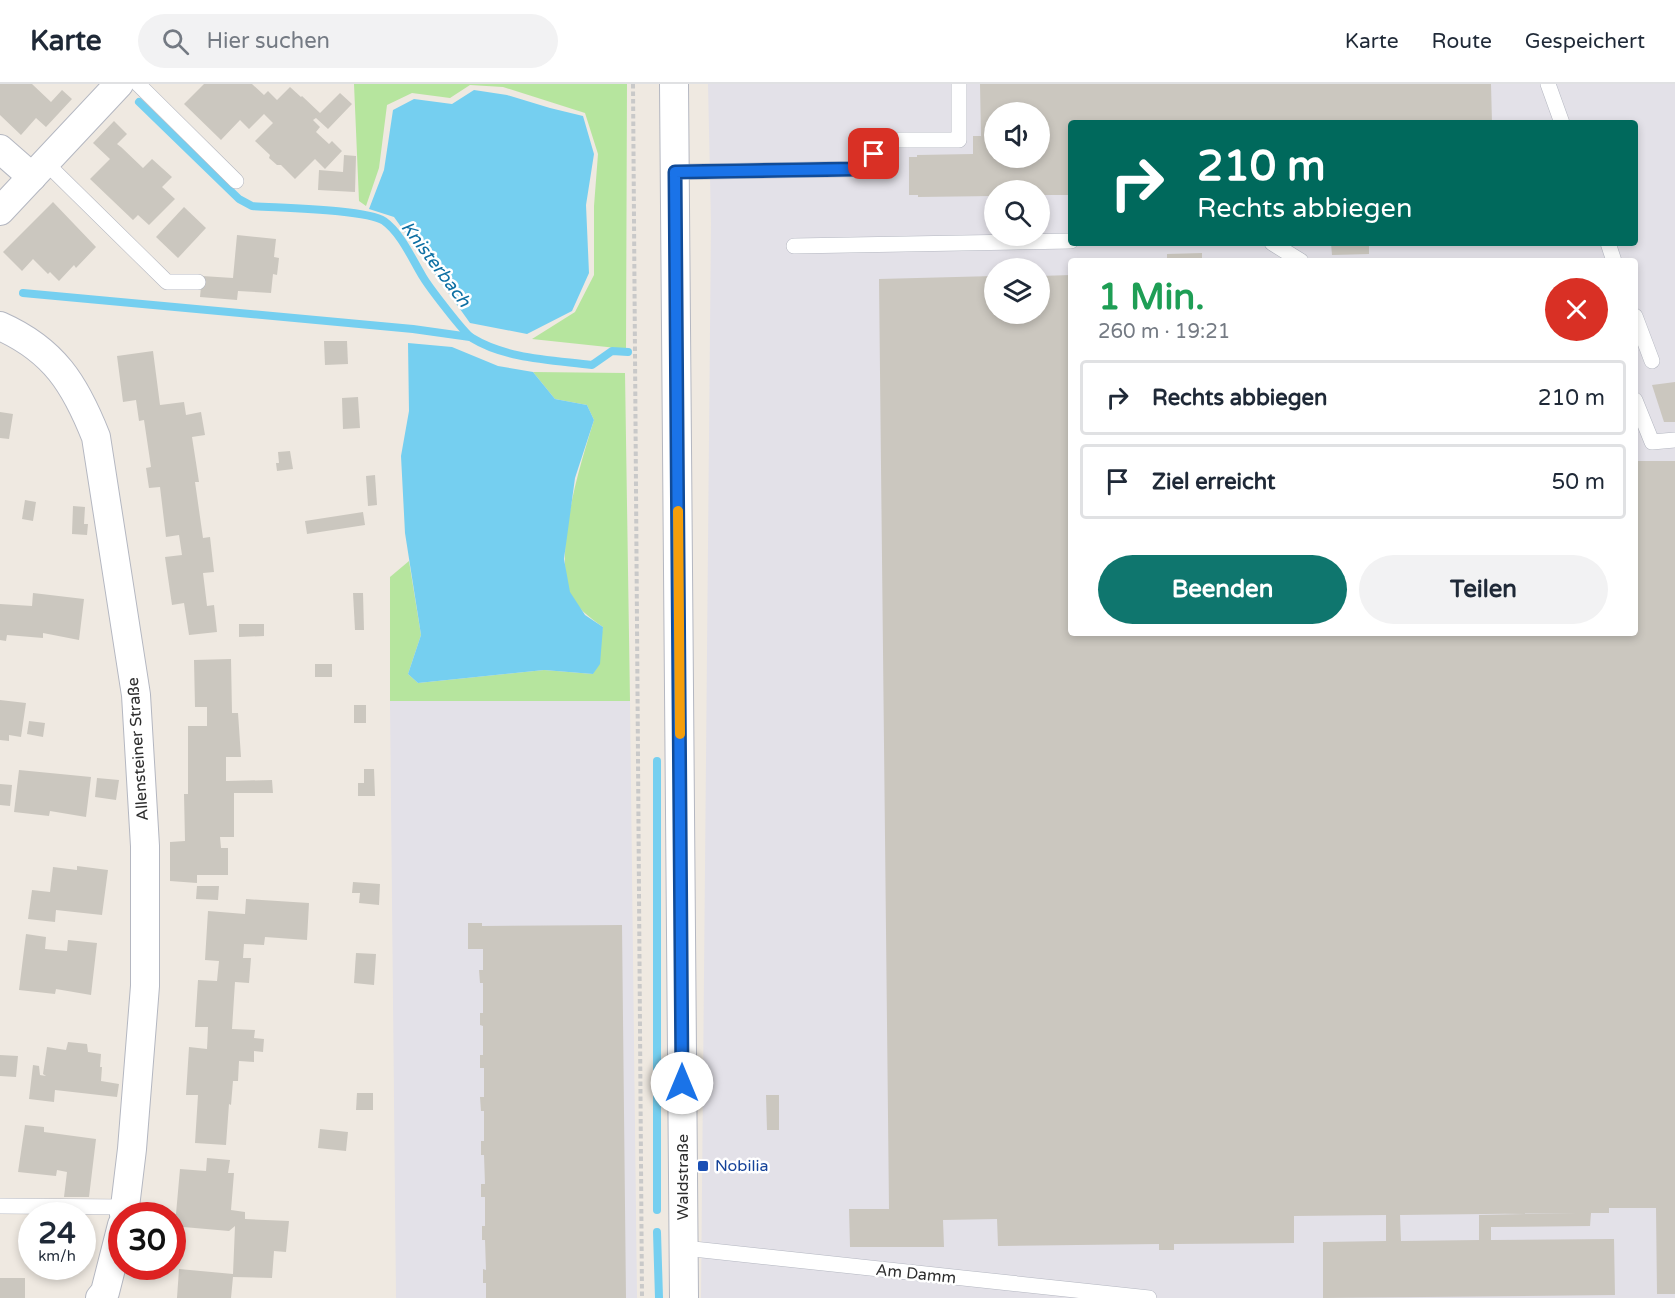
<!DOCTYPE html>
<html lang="de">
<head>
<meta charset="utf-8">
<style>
	body { margin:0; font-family:"Varela Round",sans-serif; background:#f2f2f3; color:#1f2937; height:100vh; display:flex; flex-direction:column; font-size:22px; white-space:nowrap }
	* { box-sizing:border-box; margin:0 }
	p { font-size:20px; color:#747a83 }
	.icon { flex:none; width:33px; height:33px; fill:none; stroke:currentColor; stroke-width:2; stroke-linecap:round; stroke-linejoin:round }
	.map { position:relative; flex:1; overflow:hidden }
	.details { position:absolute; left:1068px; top:174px; width:570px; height:378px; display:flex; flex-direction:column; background:#fff; border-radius:6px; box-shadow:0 3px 9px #0003 }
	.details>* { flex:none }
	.banner { position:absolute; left:1068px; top:36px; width:570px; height:126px; border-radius:6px; box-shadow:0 3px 9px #0003; background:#00695c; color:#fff; overflow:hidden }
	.buttons { position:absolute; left:984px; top:18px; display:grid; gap:12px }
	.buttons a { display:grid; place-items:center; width:66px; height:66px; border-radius:50%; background:#fff; box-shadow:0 3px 9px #0003; font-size:30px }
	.speed { position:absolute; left:18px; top:1118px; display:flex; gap:12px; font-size:30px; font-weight:700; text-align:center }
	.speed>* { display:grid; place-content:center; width:78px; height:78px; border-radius:50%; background:#fff; box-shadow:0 3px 9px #0003; line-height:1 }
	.speed small { font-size:15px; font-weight:400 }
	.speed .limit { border:9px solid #d22; background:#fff; color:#111 }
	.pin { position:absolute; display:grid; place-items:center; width:51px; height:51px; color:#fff; margin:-26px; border-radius:12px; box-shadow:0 3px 9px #0006 }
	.me { position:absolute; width:66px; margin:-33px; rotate:0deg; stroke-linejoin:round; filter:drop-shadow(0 0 4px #0008) }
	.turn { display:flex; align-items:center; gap:21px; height:126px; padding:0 30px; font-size:27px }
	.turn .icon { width:78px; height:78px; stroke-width:2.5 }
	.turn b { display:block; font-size:42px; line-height:51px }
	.round { display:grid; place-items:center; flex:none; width:63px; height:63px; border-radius:32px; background:#f2f2f3 }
	.head { display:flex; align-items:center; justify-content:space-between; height:102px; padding:0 30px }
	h1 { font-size:36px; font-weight:700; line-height:45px; color:#1e9e55 }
	.action { display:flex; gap:12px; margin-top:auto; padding:12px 30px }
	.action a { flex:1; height:69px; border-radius:36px; background:#0f766e; color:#fff; font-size:24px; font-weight:700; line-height:69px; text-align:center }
	.action a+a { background:#f2f2f3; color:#1f2937 }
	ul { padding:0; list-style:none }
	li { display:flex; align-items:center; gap:18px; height:75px; margin:0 12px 9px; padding:0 18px; border:3px solid #e0e1e3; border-radius:6px }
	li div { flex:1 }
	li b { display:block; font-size:22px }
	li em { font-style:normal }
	header { display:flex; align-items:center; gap:36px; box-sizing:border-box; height:84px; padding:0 30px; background:#fff; border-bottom:2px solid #e0e1e3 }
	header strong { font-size:28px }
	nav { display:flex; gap:33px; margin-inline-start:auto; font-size:21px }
	.search { width:420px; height:54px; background:#f2f2f3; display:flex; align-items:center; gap:15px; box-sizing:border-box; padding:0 21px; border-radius:33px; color:#747a83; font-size:22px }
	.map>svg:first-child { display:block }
	.industrial { fill:#e3e1e8; fill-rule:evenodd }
	.green { fill:#b6e59e }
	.water { fill:#75cff0 }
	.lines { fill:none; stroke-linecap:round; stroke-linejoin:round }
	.stream { stroke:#75cff0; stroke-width:8 }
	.building { fill:#cbc7bf; fill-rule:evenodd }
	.service-casing { stroke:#b4b7c1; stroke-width:16 }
	.minor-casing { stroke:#b4b7c1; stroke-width:30 }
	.path { stroke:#c9c9c9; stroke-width:4; stroke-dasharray:4.5 3; stroke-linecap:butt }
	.service { stroke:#fff; stroke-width:15 }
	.minor { stroke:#fff; stroke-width:28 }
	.route-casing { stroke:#114b97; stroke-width:15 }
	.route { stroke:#1a73e8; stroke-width:10 }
	.slow { stroke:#f59e0b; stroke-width:10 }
	.transit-dot { fill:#1a4fb4; stroke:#fff; stroke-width:2 }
	.labels { text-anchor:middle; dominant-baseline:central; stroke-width:5; stroke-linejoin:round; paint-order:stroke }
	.street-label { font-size:16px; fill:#2e2e2e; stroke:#fff }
	.transit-label { font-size:16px; fill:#164399; stroke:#fff; text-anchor:start }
	.water-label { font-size:18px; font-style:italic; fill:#0d6fa3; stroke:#fff }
</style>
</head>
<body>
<header>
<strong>Karte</strong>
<div class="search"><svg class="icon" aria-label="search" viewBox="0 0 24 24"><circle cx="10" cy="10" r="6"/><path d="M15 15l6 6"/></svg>Hier suchen</div>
<nav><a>Karte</a><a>Route</a><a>Gespeichert</a></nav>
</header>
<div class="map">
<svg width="1675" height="1214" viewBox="0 0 1675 1214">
	<rect width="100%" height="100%" fill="#efe9e1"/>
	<g class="industrial">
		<path d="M708,0h967v1214h-974l10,-1075zM994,28h46v46h-46zM1071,39h564v120h-564zM994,106h46v46h-46zM1071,177h564v372h-564zM994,184h46v46h-46z"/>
		<polygon points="390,617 630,617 637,1214 396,1214"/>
	</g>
	<g class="green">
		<polygon points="354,0 627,0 626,265 532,255 575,228 594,191 594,122 598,70 585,29 503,3 470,1 450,14 412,9 387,21 379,84 366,122 359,117"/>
		<path d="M533,288l92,1 5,328h-240v-124l19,-16 12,74 -13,39 10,9 126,-13 49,4 10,-47c-13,-9 -28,-20 -34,-36 -14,-46 11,-126 25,-171l-7,-15 -32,-6z"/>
	</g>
	<g class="water">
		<polygon points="474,6 507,11 550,24 583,32 594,70 586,121 589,189 572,227 527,250 470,239 394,133 369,125 384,86 393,26 414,15 452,20"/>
		<polygon points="408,259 452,263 498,282 533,288 555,315 587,321 594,336 575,394 564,475 570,508 585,531 603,543 600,580 593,590 544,586 418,599 408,590 421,551 405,449 401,372 409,327"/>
	</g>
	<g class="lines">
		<g class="stream">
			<path d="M139,18l100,97 13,7c26,2 114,3 132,15 17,12 28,38 39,56 6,10 41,56 49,61 34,21 81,22 120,27l20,-14 16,1"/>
			<polyline points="23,209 413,245 470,253"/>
			<polyline points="657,677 657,1126"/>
			<polyline points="657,1148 659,1214"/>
		</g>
	</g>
	<g class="building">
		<polygon points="0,0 32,0 51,18 62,6 72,15 46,43 36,34 21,51 0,31"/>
		<polygon points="204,0 252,0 264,11 268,7 277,16 290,3 301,13 302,12 320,29 340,9 352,20 328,45 316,34 313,36 320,43 316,48 329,60 332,57 342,67 325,85 315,75 295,95 281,81 277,81 269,74 270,71 255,57 273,39 264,30 249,45 240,36 221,56 184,20"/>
		<path d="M980,0h511l1,39h-421v72h-31v-5h-46v6l-76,1v-2h-9v-38h8v-2l56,-1v-18h8zM994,28h46v46h-46z"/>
		<polygon points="114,37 127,50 117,60 121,63 143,84 152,75 172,93 162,103 175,115 149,141 138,131 133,136 90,95 110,75 93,59"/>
		<polygon points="344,71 356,72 355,108 318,106 319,86 343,88"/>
		<polygon points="53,118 96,163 76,184 74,181 59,197 50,188 48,190 33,175 22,187 3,168"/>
		<polygon points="184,123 206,144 178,174 156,153"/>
		<polygon points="237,151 276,155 274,173 279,174 277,191 273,190 271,209 238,207 237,216 200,213 202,192 233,194"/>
		<polygon points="1331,159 1369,159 1369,170 1332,171"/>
		<polygon points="1202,169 1202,177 1167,177 1167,170"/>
		<path d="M1071,191v358h564v-172h40v833h-18l-1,-86h-47v5h-18l-1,13 -99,1v13l123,-1 1,56 -292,3v-56l63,-1v-26l-92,1v27l-120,1v6h-15v-6l-161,2 -1,-27 -54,1 1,27h-94l-1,-38h40l-10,-930 115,-3v38h46v-38zM1579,1129l-100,2v25l-78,1 -1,-26z"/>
		<polygon points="324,257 347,257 348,280 325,281"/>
		<polygon points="153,267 160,321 184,318 186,331 201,328 205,351 192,353 199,398 195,398 203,454 210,453 214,488 203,489 207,522 214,521 217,548 189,551 184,519 172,521 165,473 182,471 179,451 166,453 160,403 149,404 146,384 151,383 144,336 139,337 136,316 123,318 117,272"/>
		<polygon points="1675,298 1675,338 1664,338 1652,301"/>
		<polygon points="358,313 360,344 343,345 342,314"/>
		<polygon points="0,328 13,330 9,355 0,354"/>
		<polygon points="290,367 293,385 277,387 276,379 279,379 278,368"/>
		<polygon points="375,391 377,421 368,422 366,392"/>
		<polygon points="25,416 36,418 33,437 22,435"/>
		<polygon points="73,422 85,423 84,440 88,440 87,451 72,450"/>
		<polygon points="363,428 365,441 307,450 305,437"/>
		<polygon points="33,509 84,515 79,556 43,549 43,554 7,551 6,557 0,556 0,520 32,522"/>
		<polygon points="353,509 363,509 364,546 355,546"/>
		<polygon points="239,540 264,540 264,552 239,553"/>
		<polygon points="231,575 232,629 238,629 241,673 226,673 226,697 272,696 273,709 234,709 234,753 220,753 221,764 228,764 228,791 197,791 197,799 170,797 170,758 185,757 184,710 188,710 188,642 207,642 207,623 195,623 194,576"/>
		<rect x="315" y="580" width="17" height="13"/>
		<polygon points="0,616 26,619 21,653 9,651 9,657 0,656"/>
		<rect x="354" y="621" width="12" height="18"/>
		<polygon points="29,637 45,639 43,653 27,650"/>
		<polygon points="364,685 374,685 375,712 358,712 358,699 364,699"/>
		<polygon points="19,686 91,693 86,733 50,727 49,732 14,728"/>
		<polygon points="97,694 119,696 116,716 95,713"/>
		<polygon points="0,700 12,701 10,722 0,721"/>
		<polygon points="77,782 108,786 102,831 56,826 55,838 28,835 32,806 50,808 53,783 77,786"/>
		<polygon points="353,798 380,800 379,821 359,819 360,809 352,809"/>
		<polygon points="197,802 219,802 218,816 196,815"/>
		<polygon points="246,815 309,819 307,856 265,853 264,861 244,860 243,874 251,874 249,899 235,898 232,945 255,946 254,954 264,955 263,968 254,967 254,978 239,977 238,997 233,997 231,1021 229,1020 226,1061 195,1059 198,1011 186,1011 189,963 207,965 208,943 195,943 198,896 217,897 219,877 205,876 208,827 245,830"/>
		<polygon points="468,839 482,839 482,842 622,841 626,1214 486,1214 486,1199 483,1199 483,1185 486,1186 485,1156 482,1156 482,1142 485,1142 485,1113 481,1113 481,1100 485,1100 484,1071 481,1071 481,1057 484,1057 484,1027 481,1027 480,1013 484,1013 484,984 480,984 480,971 483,971 483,942 480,941 480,929 483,929 483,899 480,899 479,886 483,886 483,865 468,865"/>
		<polygon points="26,850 46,853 45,865 67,867 68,856 97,859 91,911 56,905 55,910 19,906"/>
		<polygon points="356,869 376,870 374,901 354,899"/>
		<polygon points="68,958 87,960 88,968 101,970 100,983 102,983 101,997 119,1000 117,1013 55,1006 54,1018 29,1015 33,981 39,982 40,991 46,992 43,990 47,963 66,966"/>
		<polygon points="0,971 18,972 16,993 0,992"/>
		<polygon points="357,1009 373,1009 373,1026 356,1026"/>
		<polygon points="766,1011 779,1011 779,1046 767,1046"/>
		<polygon points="25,1041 44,1043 44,1048 96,1055 89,1113 64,1113 67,1088 57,1086 56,1092 18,1088"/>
		<polygon points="320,1045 348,1048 346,1067 318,1064"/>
		<polygon points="207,1074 230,1076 228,1089 234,1089 231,1126 245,1128 245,1135 289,1137 286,1168 274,1167 272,1194 233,1193 231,1214 177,1214 179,1185 233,1190 235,1142 229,1147 172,1142 172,1130 176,1130 180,1085 206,1087"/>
		<rect x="0" y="1194" width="25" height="20"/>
	</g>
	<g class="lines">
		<defs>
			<g id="service">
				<polyline points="138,0 236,97"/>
				<polyline points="1548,0 1562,39"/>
				<polyline points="45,78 167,198 198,198"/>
				<polyline points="675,88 857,85 891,56 959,56 959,0"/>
				<polyline points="1272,159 1301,177"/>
				<polyline points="1608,159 1614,177"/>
				<polyline points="794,162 1071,157"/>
				<polyline points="1635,232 1652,277"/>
				<polyline points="1635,316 1652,358 1675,356"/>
				<polyline points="0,1122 126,1123"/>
				<polyline points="684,1164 1149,1214"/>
			</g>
			<g id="minor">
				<polyline points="674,0 684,1214"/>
				<polyline points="0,65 32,93"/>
				<polyline points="0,127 119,0"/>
				<path d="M0,242c54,24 75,58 96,111l40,258 9,151v140l-13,163 -8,66"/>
				<polyline points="100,1214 105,1208 122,1141"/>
			</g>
		</defs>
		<use href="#service" class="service-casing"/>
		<use href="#minor" class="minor-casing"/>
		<polyline class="path" points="633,0 642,1214"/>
		<use href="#service" class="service"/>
		<use href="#minor" class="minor"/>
	</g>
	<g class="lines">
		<defs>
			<polyline id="route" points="682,999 675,88 857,85 874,70"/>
		</defs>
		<use href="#route" class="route-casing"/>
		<use href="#route" class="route"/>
		<polyline class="slow" points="678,427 680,650"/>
	</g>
	<rect class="transit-dot" x="697" y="1076" width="12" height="12" rx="3"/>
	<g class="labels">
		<g class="street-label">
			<text transform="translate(138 665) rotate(-94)">Allensteiner Straße</text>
			<text transform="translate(683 1093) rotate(-90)">Waldstraße</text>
			<text transform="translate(916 1190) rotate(6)">Am Damm</text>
		</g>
		<g class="transit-label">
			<text x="715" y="1082">Nobilia</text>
		</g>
		<g class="water-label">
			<text transform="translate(436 180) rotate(53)">Knisterbach</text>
		</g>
	</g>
</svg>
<div class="buttons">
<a><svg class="icon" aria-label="sound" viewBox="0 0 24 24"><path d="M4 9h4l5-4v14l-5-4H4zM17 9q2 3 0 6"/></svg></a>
<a><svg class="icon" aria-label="search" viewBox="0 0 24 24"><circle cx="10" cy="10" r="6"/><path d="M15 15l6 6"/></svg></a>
<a><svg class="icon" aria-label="layers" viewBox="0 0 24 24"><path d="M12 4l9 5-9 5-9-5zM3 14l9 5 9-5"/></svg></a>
</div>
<div class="speed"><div>24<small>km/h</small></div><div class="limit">30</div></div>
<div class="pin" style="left:874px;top:70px;background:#d93025"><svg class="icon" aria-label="arrive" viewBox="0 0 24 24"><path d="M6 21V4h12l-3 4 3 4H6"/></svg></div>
<svg class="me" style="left:682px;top:999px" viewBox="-20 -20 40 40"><circle r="19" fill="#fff"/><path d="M0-13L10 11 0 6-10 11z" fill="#1a73e8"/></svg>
<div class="banner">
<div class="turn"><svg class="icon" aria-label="right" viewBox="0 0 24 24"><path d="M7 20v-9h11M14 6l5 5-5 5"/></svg><div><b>210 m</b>Rechts abbiegen</div></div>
</div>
<section class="details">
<div class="head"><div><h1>1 Min.</h1><p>260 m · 19:21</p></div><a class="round" style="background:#d93025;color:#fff"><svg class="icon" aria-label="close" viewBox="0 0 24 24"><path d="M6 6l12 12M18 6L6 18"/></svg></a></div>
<ul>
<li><svg class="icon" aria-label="right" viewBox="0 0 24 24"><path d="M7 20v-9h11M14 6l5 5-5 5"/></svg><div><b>Rechts abbiegen</b></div><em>210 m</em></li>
<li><svg class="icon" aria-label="arrive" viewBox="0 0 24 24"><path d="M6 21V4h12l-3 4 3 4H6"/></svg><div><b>Ziel erreicht</b></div><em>50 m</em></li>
</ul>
<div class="action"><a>Beenden</a><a>Teilen</a></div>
</section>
</div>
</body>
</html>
